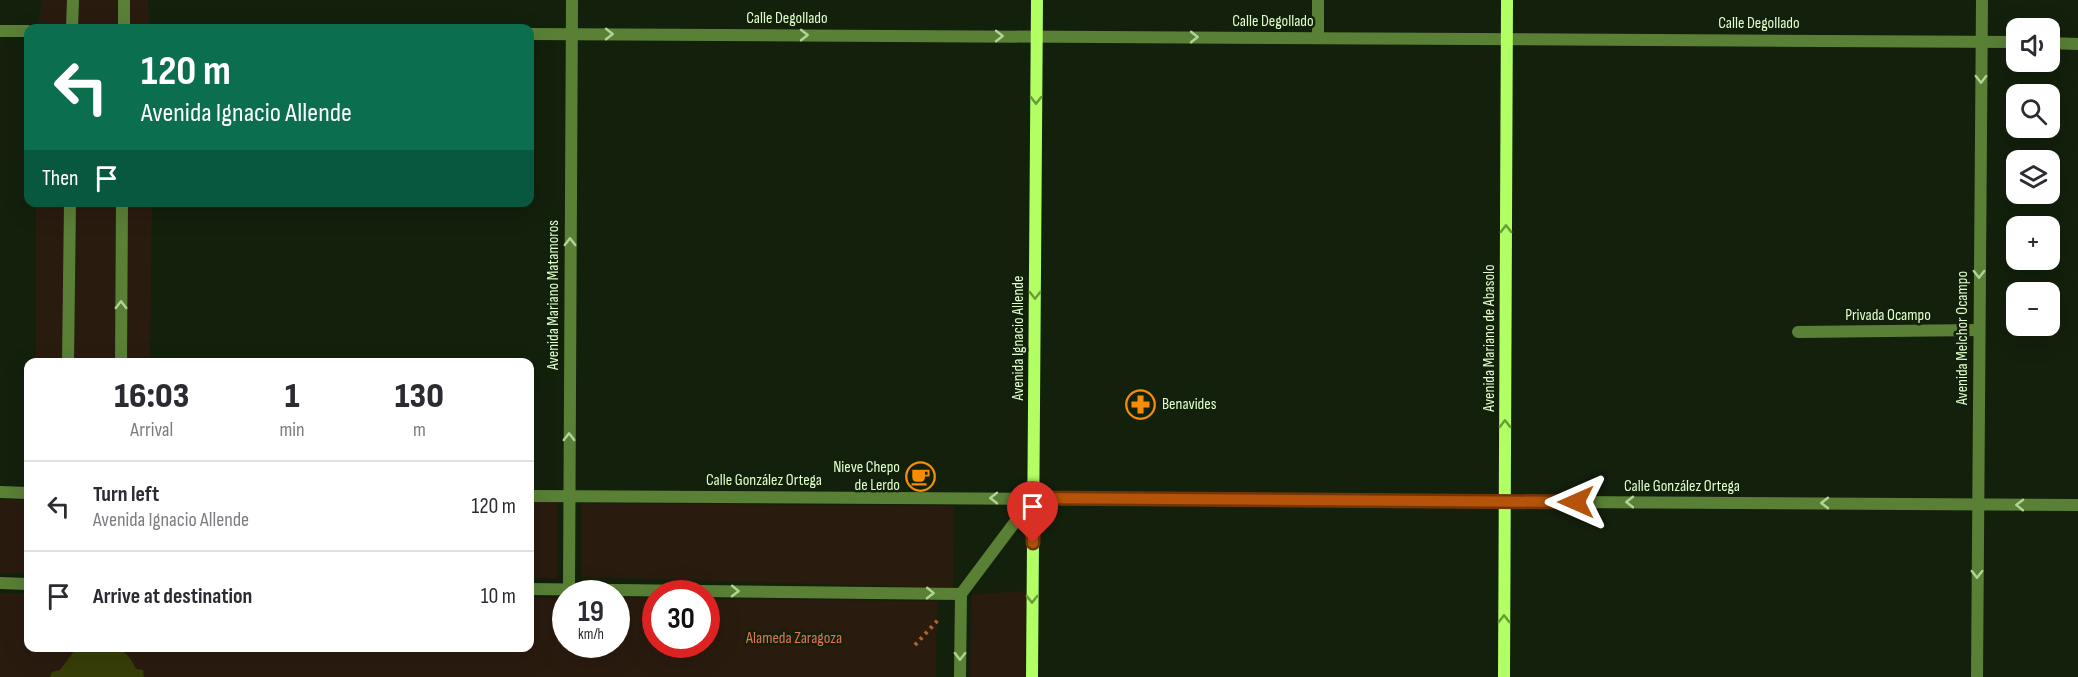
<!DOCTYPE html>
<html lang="en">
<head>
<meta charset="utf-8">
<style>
	body { margin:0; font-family:"Sofia Sans Condensed",sans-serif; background:#f7f7f7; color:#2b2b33; height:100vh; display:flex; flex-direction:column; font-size:22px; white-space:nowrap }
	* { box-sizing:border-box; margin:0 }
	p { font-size:20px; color:#7c7c81 }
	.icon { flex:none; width:33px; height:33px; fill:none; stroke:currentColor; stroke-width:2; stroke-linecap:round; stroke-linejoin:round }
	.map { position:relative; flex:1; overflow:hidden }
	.details { position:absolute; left:24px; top:358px; width:510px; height:294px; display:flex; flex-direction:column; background:#fff; border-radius:12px; box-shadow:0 6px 24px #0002 }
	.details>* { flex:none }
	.banner { position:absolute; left:24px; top:24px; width:510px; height:183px; border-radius:12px; box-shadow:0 6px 24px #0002; background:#0b6e4f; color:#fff; overflow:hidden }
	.buttons { position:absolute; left:2006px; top:18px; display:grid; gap:12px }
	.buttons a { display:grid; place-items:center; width:54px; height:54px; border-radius:12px; background:#fff; box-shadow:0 6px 24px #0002; font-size:30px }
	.speed { position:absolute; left:552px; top:580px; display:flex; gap:12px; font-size:30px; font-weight:700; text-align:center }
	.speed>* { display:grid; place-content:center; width:78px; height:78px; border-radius:50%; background:#fff; box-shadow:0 6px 24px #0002; line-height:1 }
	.speed small { font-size:15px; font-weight:400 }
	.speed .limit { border:9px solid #d22; background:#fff; color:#111 }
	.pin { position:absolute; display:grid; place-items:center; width:51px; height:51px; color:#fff; margin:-62px -26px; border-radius:50% 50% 50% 0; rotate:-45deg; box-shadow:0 0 6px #0007 }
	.pin .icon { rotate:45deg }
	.me { position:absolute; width:66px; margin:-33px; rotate:270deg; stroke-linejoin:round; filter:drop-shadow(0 0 4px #0008) }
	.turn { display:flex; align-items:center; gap:21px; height:126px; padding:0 18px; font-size:27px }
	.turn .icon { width:78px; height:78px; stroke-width:2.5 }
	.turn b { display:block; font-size:42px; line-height:51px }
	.then { display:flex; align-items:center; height:57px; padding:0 18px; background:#0003; gap:12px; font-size:22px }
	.eta { display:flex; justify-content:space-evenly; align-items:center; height:102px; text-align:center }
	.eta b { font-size:36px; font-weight:800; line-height:42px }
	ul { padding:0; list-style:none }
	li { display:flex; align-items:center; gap:18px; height:90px; padding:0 18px; border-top:2px solid #e1e1e2 }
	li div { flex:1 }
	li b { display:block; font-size:22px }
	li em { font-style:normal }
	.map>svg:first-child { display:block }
	.green { fill:#2a1b0f }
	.water { fill:#383e08 }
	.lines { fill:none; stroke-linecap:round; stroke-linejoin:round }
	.path { stroke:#b3632b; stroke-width:4; stroke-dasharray:3 4.5; stroke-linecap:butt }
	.lane { stroke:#5a8036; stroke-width:12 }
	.street { stroke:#5a8036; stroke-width:12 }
	.secondary { stroke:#b1ff63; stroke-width:12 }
	.oneway { stroke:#b2d398 }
	.oneway2 { stroke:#6a9b3c }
	.route-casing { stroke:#753606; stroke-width:15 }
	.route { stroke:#b45309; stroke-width:10 }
	.labels { text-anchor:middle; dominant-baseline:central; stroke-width:5; stroke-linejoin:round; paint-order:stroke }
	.street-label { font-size:16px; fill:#e1ffcc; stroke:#13200c }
	.poi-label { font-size:16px; fill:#e1ffcc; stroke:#13200c; text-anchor:start }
	.park-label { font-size:16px; fill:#e17556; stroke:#13200c }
</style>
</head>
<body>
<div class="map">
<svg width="2078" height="677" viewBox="0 0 2078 677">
	<rect width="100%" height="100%" fill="#13200c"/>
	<g class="green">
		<polygon points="42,0 148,0 150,28 38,28"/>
		<polygon points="36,203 152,203 150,363 36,363"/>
		<rect x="0" y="500" width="28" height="74"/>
		<polygon points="530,502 557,502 557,579 530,578"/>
		<polygon points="582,503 954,506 953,588 582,577"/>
		<polygon points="1026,591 1025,677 970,677 972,594"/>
		<polygon points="0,593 28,593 28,648 530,648 530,597 565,598 566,645 616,645 617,598 655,598 656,645 706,645 707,599 937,601 936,677 0,677"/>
	</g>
	<path class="water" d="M81,648c26,0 43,-7 55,21l7,1 1,7h-94l2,-5 8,-2 15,-20z"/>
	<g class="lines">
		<polyline class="path" points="915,645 939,619"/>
		<polyline class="lane" points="1318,0 1318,38"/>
		<g class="street">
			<polyline points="72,28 73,0"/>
			<polyline points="124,28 124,0"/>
			<polyline points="0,31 28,31"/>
			<polyline points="530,34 2016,42"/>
			<polyline points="2049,43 2078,44"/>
			<polyline points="1798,332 1979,330"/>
			<polyline points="68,363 70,202"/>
			<polyline points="121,363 122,202"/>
			<polyline points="0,492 28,493"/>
			<polyline points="530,496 2078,505"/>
			<polyline points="0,583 28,584"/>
			<polyline points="530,589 961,594"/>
			<polyline points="569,589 572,0"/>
			<polyline points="961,594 1033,498"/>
			<polyline points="960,677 961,594"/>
			<polyline points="1977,677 1982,0"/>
		</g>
		<g class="secondary">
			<polyline points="1032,677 1037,0"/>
			<polyline points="1504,677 1507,0"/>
		</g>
	</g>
	<defs><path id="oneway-chevron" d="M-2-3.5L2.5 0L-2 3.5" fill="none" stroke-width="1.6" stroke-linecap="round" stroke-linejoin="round" transform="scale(1.5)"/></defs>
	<g class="oneway">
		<use href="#oneway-chevron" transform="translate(609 34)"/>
		<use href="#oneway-chevron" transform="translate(804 35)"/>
		<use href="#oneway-chevron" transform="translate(999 36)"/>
		<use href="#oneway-chevron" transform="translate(1194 37)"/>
		<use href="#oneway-chevron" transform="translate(1981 79) rotate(90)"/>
		<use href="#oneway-chevron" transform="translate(570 242) rotate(-90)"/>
		<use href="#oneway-chevron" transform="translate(1979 274) rotate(90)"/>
		<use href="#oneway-chevron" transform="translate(121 305) rotate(-90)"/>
		<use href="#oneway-chevron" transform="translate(569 437) rotate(-90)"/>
		<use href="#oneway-chevron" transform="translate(994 498) rotate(-180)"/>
		<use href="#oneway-chevron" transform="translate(1630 502) rotate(-180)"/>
		<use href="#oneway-chevron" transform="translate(1825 503) rotate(-180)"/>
		<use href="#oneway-chevron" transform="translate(2020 505) rotate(-179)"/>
		<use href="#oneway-chevron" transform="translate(1977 574) rotate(90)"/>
		<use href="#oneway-chevron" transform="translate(735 591) rotate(1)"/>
		<use href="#oneway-chevron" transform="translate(930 593) rotate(1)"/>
		<use href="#oneway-chevron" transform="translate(960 656) rotate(91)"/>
	</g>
	<g class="oneway2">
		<use href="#oneway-chevron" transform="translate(1036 100) rotate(90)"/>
		<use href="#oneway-chevron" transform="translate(1506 229) rotate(-90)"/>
		<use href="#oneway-chevron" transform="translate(1035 295) rotate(90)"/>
		<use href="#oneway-chevron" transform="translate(1505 424) rotate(-90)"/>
		<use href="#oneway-chevron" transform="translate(1032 599) rotate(90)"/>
		<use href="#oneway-chevron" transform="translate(1504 619) rotate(-90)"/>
	</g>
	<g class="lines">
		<defs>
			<polyline id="route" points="1033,543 1033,498 1576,502"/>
		</defs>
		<use href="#route" class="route-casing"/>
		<use href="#route" class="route"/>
	</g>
	<defs>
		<symbol id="pharmacy-ring" viewBox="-11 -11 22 22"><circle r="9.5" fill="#13200c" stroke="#f78d00" stroke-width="1.5"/><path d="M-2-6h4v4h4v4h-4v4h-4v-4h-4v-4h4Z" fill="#f78d00"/></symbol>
		<symbol id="cafe-ring" viewBox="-11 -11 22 22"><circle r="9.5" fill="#13200c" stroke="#f78d00" stroke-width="1.5"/><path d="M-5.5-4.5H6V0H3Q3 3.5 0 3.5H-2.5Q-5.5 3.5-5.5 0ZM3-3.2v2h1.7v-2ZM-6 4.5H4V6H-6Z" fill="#f78d00"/></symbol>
	</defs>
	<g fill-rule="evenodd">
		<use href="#pharmacy-ring" x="1124" y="388" width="33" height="33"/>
		<use href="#cafe-ring" x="904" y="460" width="33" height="33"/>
	</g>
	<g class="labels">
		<g class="street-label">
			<text x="787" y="18">Calle Degollado</text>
			<text x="1273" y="21">Calle Degollado</text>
			<text x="1759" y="23">Calle Degollado</text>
			<text transform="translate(553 295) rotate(-90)">Avenida Mariano Matamoros</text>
			<text x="1888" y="315">Privada Ocampo</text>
			<text transform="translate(1018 338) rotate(-90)">Avenida Ignacio Allende</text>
			<text transform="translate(1489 338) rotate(-90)">Avenida Mariano de Abasolo</text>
			<text transform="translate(1962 338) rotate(-90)">Avenida Melchor Ocampo</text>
			<text x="764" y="480">Calle González Ortega</text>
			<text x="1682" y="486">Calle González Ortega</text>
		</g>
		<g class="poi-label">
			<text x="1162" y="404">Benavides</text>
			<text x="900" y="467" text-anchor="end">Nieve Chepo<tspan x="900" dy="18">de Lerdo</tspan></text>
		</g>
		<g class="park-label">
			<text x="794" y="638">Alameda Zaragoza</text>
		</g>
	</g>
</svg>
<div class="buttons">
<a><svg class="icon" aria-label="sound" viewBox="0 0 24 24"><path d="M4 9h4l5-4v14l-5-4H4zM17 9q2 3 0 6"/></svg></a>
<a><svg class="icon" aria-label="search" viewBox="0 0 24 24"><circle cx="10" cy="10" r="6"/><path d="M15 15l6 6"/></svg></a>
<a><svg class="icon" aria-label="layers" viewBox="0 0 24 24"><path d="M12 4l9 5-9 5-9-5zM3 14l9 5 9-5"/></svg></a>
<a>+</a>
<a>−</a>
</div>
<div class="speed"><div>19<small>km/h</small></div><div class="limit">30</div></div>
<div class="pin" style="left:1033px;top:543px;background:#d93025"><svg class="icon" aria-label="arrive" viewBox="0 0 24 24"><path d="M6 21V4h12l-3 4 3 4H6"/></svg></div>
<svg class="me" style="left:1576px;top:502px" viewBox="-20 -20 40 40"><path d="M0-17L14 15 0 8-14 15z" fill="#b45309" stroke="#fff" stroke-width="4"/></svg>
<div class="banner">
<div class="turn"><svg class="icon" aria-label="left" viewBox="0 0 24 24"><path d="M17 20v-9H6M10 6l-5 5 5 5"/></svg><div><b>120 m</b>Avenida Ignacio Allende</div></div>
<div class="then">Then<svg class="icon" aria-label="arrive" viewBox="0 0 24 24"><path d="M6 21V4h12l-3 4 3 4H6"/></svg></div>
</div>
<section class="details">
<div class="eta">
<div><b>16:03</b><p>Arrival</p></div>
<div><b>1</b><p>min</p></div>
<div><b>130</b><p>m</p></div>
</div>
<ul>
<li><svg class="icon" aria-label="left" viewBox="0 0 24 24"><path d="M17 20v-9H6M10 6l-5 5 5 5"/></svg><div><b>Turn left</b><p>Avenida Ignacio Allende</p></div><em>120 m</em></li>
<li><svg class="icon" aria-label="arrive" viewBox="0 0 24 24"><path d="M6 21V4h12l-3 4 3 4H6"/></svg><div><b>Arrive at destination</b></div><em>10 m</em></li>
</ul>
</section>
</div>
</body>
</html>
